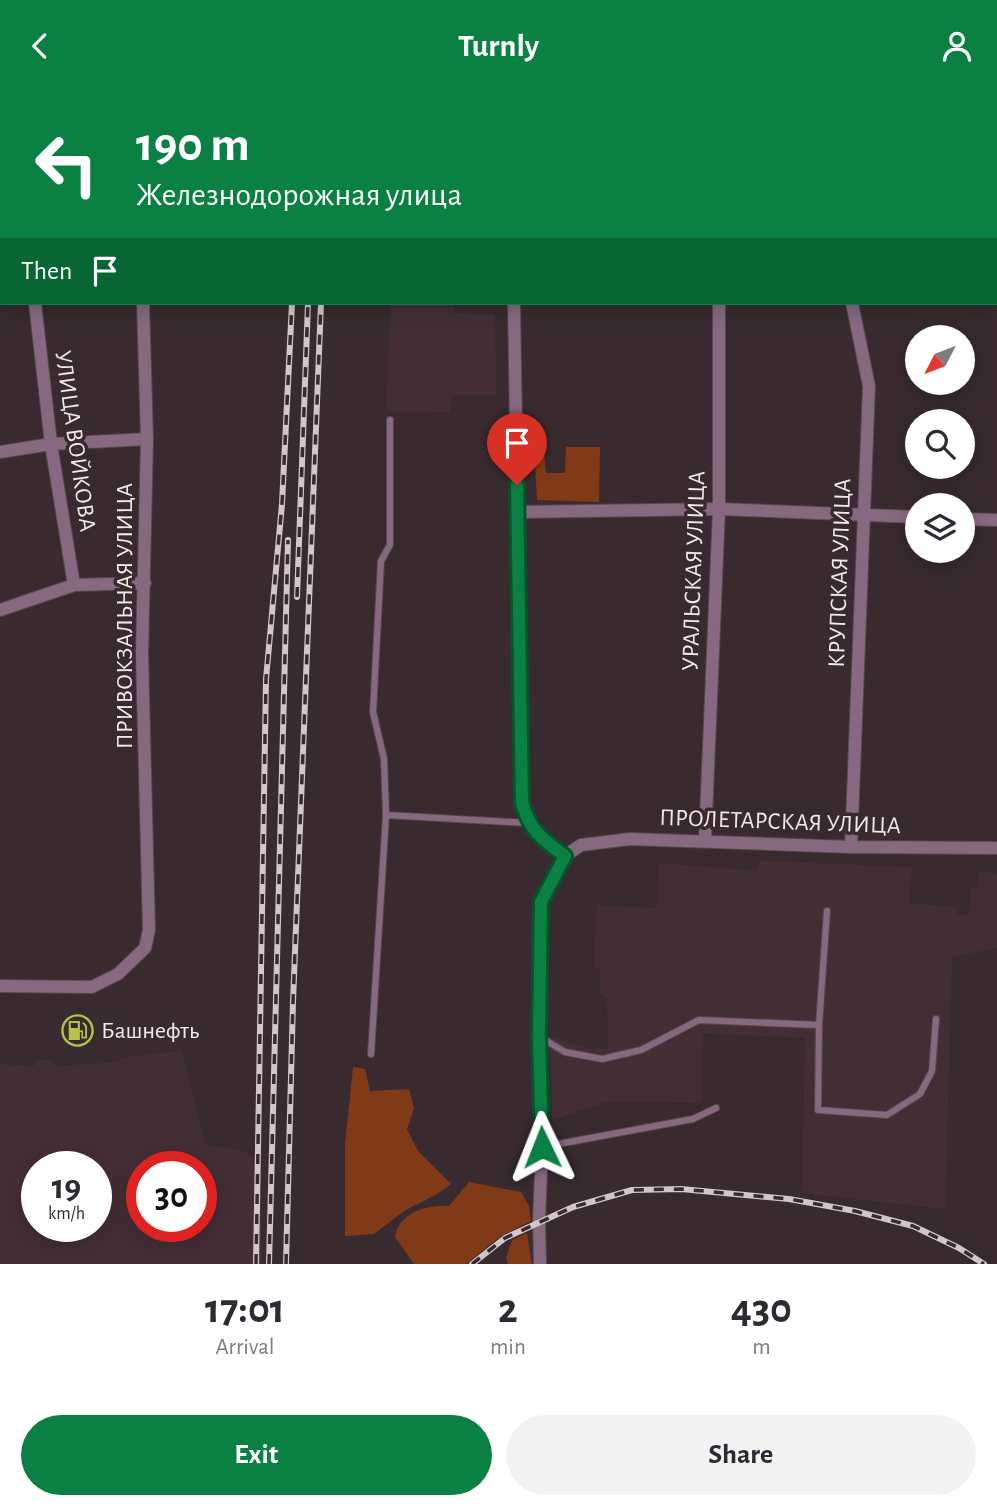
<!DOCTYPE html>
<html lang="en">
<head>
<meta charset="utf-8">
<style>
	body { margin:0; font-family:"Alegreya Sans",sans-serif; background:#f2f2f3; color:#2b2b33; height:100vh; display:flex; flex-direction:column; font-size:26px; white-space:nowrap }
	* { box-sizing:border-box; margin:0 }
	p { font-size:23px; color:#7c7c81 }
	.icon { flex:none; width:38px; height:38px; fill:none; stroke:currentColor; stroke-width:2; stroke-linecap:round; stroke-linejoin:round }
	.map { position:relative; height:1173px; overflow:hidden }
	.drawer { display:flex; flex-direction:column; background:#fff; flex:1 }
	.drawer>* { flex:none }
	.guide { position:absolute; left:0px; top:0px; width:998px; height:214px; box-shadow:0 4px 18px #0003; background:#0b8043; color:#fff; overflow:hidden }
	.needle { width:46px; rotate:228deg }
	.controls { position:absolute; left:905px; top:234px; display:grid; gap:14px }
	.controls a { display:grid; place-items:center; width:70px; height:70px; border-radius:50%; background:#fff; box-shadow:0 4px 18px #0003; font-size:35px }
	.speed { position:absolute; left:21px; top:1060px; display:flex; gap:14px; font-size:35px; font-weight:700; text-align:center }
	.speed>* { display:grid; place-content:center; width:91px; height:91px; border-radius:50%; background:#fff; box-shadow:0 4px 18px #0003; line-height:1 }
	.speed small { font-size:18px; font-weight:400 }
	.speed .limit { border:10px solid #d22; background:#fff; color:#111 }
	.pin { position:absolute; display:grid; place-items:center; width:60px; height:60px; color:#fff; margin:-72px -30px; border-radius:50% 50% 50% 0; rotate:-45deg; box-shadow:0 0 7px #0007 }
	.pin .icon { rotate:45deg }
	.me { position:absolute; width:77px; margin:-38px; rotate:358deg; stroke-linejoin:round; filter:drop-shadow(0 0 5px #0008) }
	.turn { display:flex; align-items:center; gap:24px; height:147px; padding:0 21px; font-size:32px }
	.turn .icon { width:91px; height:91px; stroke-width:2.5 }
	.turn b { display:block; font-size:49px; line-height:60px }
	.then { display:flex; align-items:center; height:66px; padding:0 21px; background:#0003; gap:14px; font-size:26px }
	.eta { display:flex; justify-content:space-evenly; align-items:center; height:119px; text-align:center }
	.eta b { font-size:42px; font-weight:700; line-height:49px }
	.primary-button { display:flex; gap:14px; margin-top:auto; padding:14px 21px }
	.primary-button a { flex:1; height:80px; border-radius:42px; background:#0b8043; color:#fff; font-size:28px; font-weight:700; line-height:80px; text-align:center }
	.primary-button a+a { background:#f2f2f3; color:#2b2b33 }
	header { display:flex; justify-content:space-between; align-items:center; height:91px; padding:0 21px; background:#0b8043; color:#fff; font-size:32px; font-weight:700 }
	.map>svg:first-child { display:block }
	.built { fill:#442e36; fill-rule:evenodd }
	.green { fill:#813a17 }
	.lines { fill:none; stroke-linecap:round; stroke-linejoin:round }
	.service-casing { stroke:#56484c; stroke-width:8 }
	.minor-casing { stroke:#56484c; stroke-width:14 }
	.path { stroke:#998d91; stroke-width:2; stroke-dasharray:3.5 5; stroke-linecap:butt }
	.service { stroke:#876881; stroke-width:6 }
	.minor { stroke:#876881; stroke-width:12 }
	.rail-casing { stroke:#d1c7ca; stroke-width:6 }
	.rail { stroke:#382a2e; stroke-width:3.5; stroke-dasharray:10; stroke-linecap:butt }
	.route-casing { stroke:#07532c; stroke-width:18 }
	.route { stroke:#0b8043; stroke-width:12 }
	.labels { text-anchor:middle; dominant-baseline:central; stroke-width:7; stroke-linejoin:round; paint-order:stroke }
	.street-label { font-size:24px; fill:#f2e8eb; stroke:#382a2e }
	.poi-label { font-size:24px; fill:#f2e8eb; stroke:#382a2e; text-anchor:start }
</style>
</head>
<body>
<header><svg class="icon" aria-label="back" viewBox="0 0 24 24"><path d="M15 5l-7 7 7 7"/></svg>Turnly<svg class="icon" aria-label="person" viewBox="0 0 24 24"><circle cx="12" cy="8" r="4"/><path d="M4 21q1-7 8-7t8 7"/></svg></header>
<div class="map">
<svg width="997" height="1173" viewBox="0 0 997 1173">
	<rect width="100%" height="100%" fill="#382a2e"/>
	<g class="built">
		<polygon points="391,212 453,212 455,222 495,223 496,304 452,304 450,321 397,322 386,317"/>
		<polygon points="759,770 912,776 909,812 956,816 956,823 969,824 971,797 977,797 979,780 997,782 997,857 952,866 945,1118 802,1102 805,947 703,942 702,1012 607,1011 552,1029 551,945 590,958 608,957 607,907 600,903 600,880 594,873 597,814 657,817 659,772 758,780"/>
		<path d="M182,960l23,93 31,5 25,10 1,105h-262v-200l34,2 4,-6h10l7,6 62,-4 6,-5zM37,1076h59v60h-59zM142,1076h59v60h-59z"/>
	</g>
	<g class="green">
		<polygon points="534,351 543,352 546,382 565,382 566,356 600,356 599,411 537,409"/>
		<polygon points="353,976 365,978 370,1000 409,998 414,1017 407,1038 418,1060 451,1093 439,1102 404,1120 374,1143 345,1145 345,1053"/>
		<path d="M469,1091l52,10 8,14 2,15 -30,15 -35,28h-52l-19,-27c5,-26 31,-32 54,-31z"/>
		<polygon points="527,1142 532,1173 508,1173 506,1167 512,1149"/>
	</g>
	<g class="lines">
		<defs>
			<g id="service">
				<polyline points="386,724 528,732"/>
				<polyline points="827,820 819,934 818,1019 887,1024 920,1003 932,980 936,928"/>
				<polyline points="540,946 565,961 602,968 641,959 699,929 819,934"/>
				<polyline points="371,963 386,724 384,668 373,621 381,470 390,454 390,329"/>
				<polyline points="542,1056 693,1028 716,1017"/>
			</g>
			<g id="minor">
				<polyline points="2,0 3,2"/>
				<polyline points="511,0 511,2"/>
				<polyline points="716,0 716,2"/>
				<polyline points="828,0 829,2"/>
				<polyline points="165,2 165,0"/>
				<polyline points="0,159 2,159"/>
				<polyline points="35,212 51,353 74,494"/>
				<path d="M514,212l8,500c8,28 20,36 43,53"/>
				<polyline points="0,361 51,353 147,348"/>
				<polyline points="518,421 719,418 917,426"/>
				<polyline points="962,428 997,429"/>
				<polyline points="0,519 74,494 145,492"/>
				<polyline points="705,749 719,418 719,212"/>
				<polyline points="851,756 869,295 852,212"/>
				<polyline points="565,765 581,754 630,748 851,756 997,757"/>
				<polyline points="0,895 92,896 118,883 145,857 149,839 142,563 147,348 143,212"/>
				<polyline points="540,1173 539,1130 542,1056 539,945 541,811 565,765"/>
			</g>
		</defs>
		<use href="#service" class="service-casing"/>
		<use href="#minor" class="minor-casing"/>
		<g class="path">
			<polyline points="204,2 206,2"/>
			<polyline points="215,2 215,0"/>
			<polyline points="240,2 240,0"/>
			<polyline points="445,2 452,0"/>
		</g>
		<use href="#service" class="service"/>
		<use href="#minor" class="minor"/>
		<defs>
			<g id="rail">
				<polyline points="317,2 317,0"/>
				<polyline points="330,2 330,0"/>
				<polyline points="297,506 308,212"/>
				<polyline points="256,1173 266,588 282,413 292,212"/>
				<polyline points="269,1173 288,449"/>
				<polyline points="286,1173 293,911 321,212"/>
				<polyline points="472,1173 505,1147 573,1116 632,1099 681,1098 789,1108 855,1120 913,1135 959,1157 984,1173"/>
			</g>
		</defs>
		<use href="#rail" class="rail-casing"/>
		<use href="#rail" class="rail"/>
	</g>
	<g class="lines">
		<defs>
			<path id="route" d="M517,394l5,318c8,28 20,36 43,53l-24,46 -2,134 3,111"/>
		</defs>
		<use href="#route" class="route-casing"/>
		<use href="#route" class="route"/>
	</g>
	<defs>
		<symbol id="fuel-ring" viewBox="-11 -11 22 22"><circle r="9.5" fill="#382a2e" stroke="#b6c149" stroke-width="1.5"/><path d="M-5.5-6h7V0h2V4h1.3V-2.5L3-4.5l.8-.8L6-3V5H2.5V1h-1V6h-7ZM-4.2-4.7v3.2H.2V-4.7Z" fill="#b6c149"/></symbol>
	</defs>
	<g fill-rule="evenodd">
		<use href="#fuel-ring" x="60" y="922" width="35" height="35"/>
	</g>
	<g class="labels">
		<g class="street-label">
			<text transform="translate(75 350) rotate(82)">УЛИЦА ВОЙКОВА</text>
			<text transform="translate(694 480) rotate(-88)">УРАЛЬСКАЯ УЛИЦА</text>
			<text transform="translate(840 482) rotate(-88)">КРУПСКАЯ УЛИЦА</text>
			<text transform="translate(125 525) rotate(-90)">ПРИВОКЗАЛЬНАЯ УЛИЦА</text>
			<text transform="translate(780 731) rotate(2)">ПРОЛЕТАРСКАЯ УЛИЦА</text>
		</g>
		<g class="poi-label">
			<text x="101" y="940">Башнефть</text>
		</g>
	</g>
</svg>
<div class="controls">
<a><svg class="needle" viewBox="-14 -14 28 28"><path d="M0-13l5 13h-10z" fill="#e53935"/><path d="M0 13l5-13h-10z" fill="#7c7c81"/></svg></a>
<a><svg class="icon" aria-label="search" viewBox="0 0 24 24"><circle cx="10" cy="10" r="6"/><path d="M15 15l6 6"/></svg></a>
<a><svg class="icon" aria-label="layers" viewBox="0 0 24 24"><path d="M12 4l9 5-9 5-9-5zM3 14l9 5 9-5"/></svg></a>
</div>
<div class="speed"><div>19<small>km/h</small></div><div class="limit">30</div></div>
<div class="pin" style="left:517px;top:394px;background:#d93025"><svg class="icon" aria-label="arrive" viewBox="0 0 24 24"><path d="M6 21V4h12l-3 4 3 4H6"/></svg></div>
<svg class="me" style="left:542px;top:1056px" viewBox="-20 -20 40 40"><path d="M0-17L14 15 0 8-14 15z" fill="#0b8043" stroke="#fff" stroke-width="4"/></svg>
<div class="guide">
<div class="turn"><svg class="icon" aria-label="left" viewBox="0 0 24 24"><path d="M17 20v-9H6M10 6l-5 5 5 5"/></svg><div><b>190 m</b>Железнодорожная улица</div></div>
<div class="then">Then<svg class="icon" aria-label="arrive" viewBox="0 0 24 24"><path d="M6 21V4h12l-3 4 3 4H6"/></svg></div>
</div>
</div>
<section class="drawer">
<div class="eta">
<div><b>17:01</b><p>Arrival</p></div>
<div><b>2</b><p>min</p></div>
<div><b>430</b><p>m</p></div>
</div>
<div class="primary-button"><a>Exit</a><a>Share</a></div>
</section>
</body>
</html>
